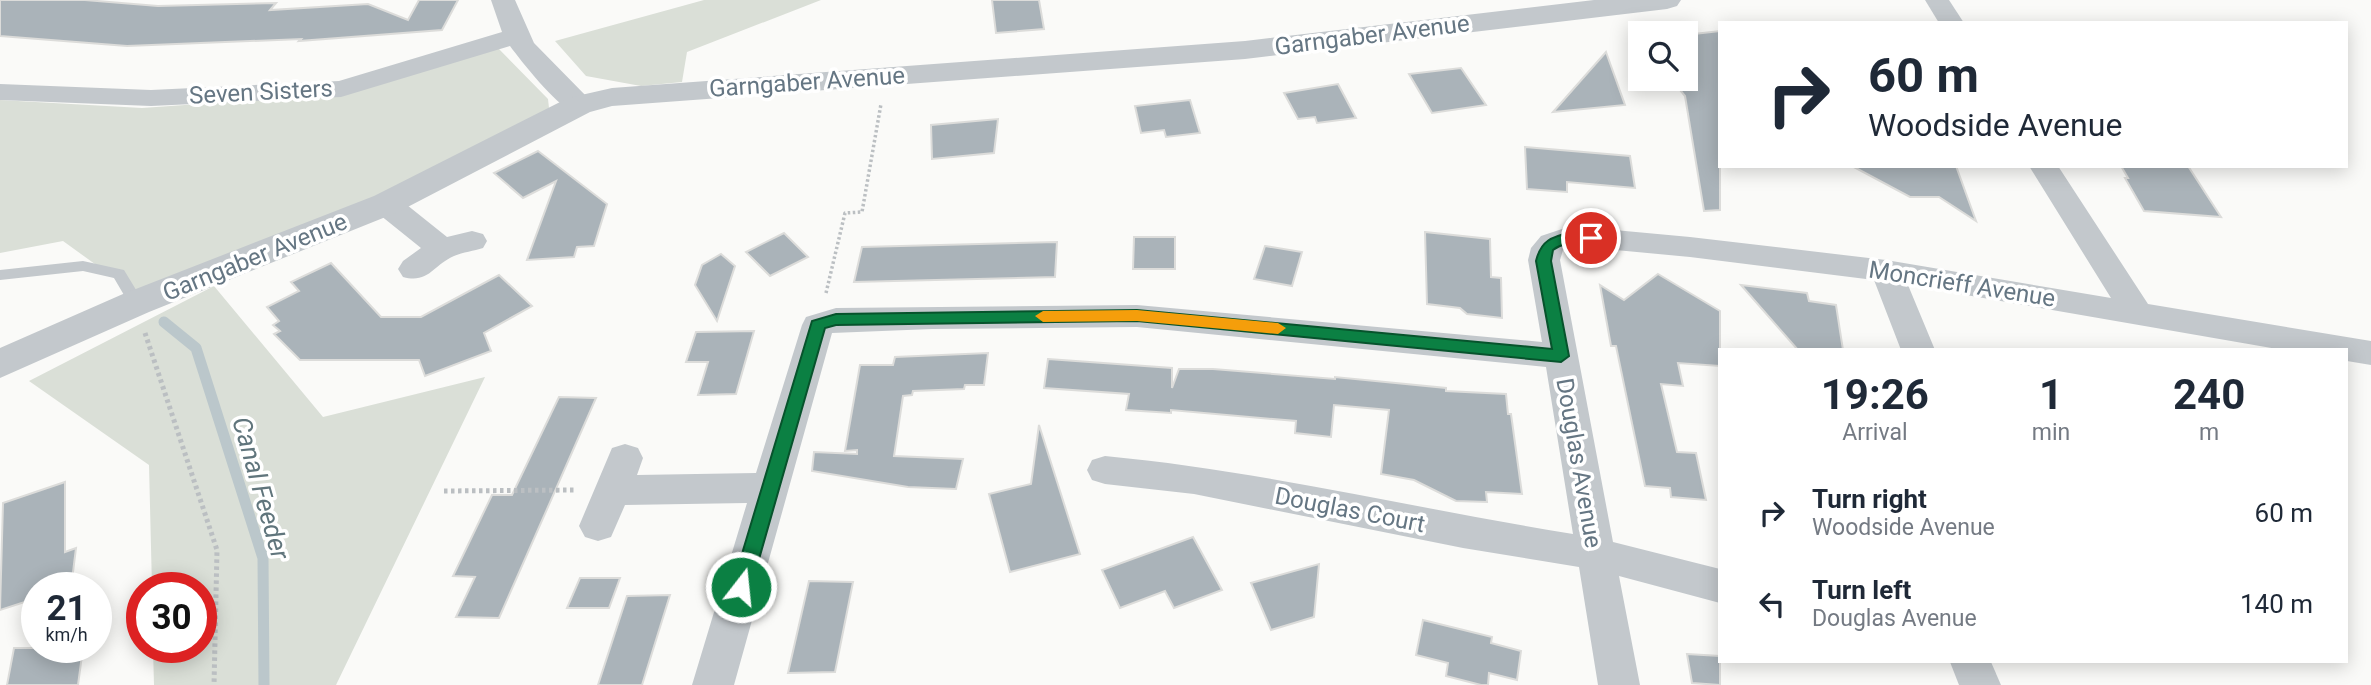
<!DOCTYPE html>
<html lang="en">
<head>
<meta charset="utf-8">
<style>
	body { margin:0; font-family:Roboto,sans-serif; background:#f6f6f7; color:#1f2937; height:100vh; display:flex; flex-direction:column; font-size:26px; white-space:nowrap }
	* { box-sizing:border-box; margin:0 }
	p { font-size:23px; color:#747a83 }
	.icon { flex:none; width:38px; height:38px; fill:none; stroke:currentColor; stroke-width:2; stroke-linecap:round; stroke-linejoin:round }
	.map { position:relative; flex:1; overflow:hidden }
	.drawer { position:absolute; left:1718px; top:348px; width:630px; height:315px; display:flex; flex-direction:column; background:#fff; border-radius:0px; box-shadow:0 4px 18px #0003 }
	.drawer>* { flex:none }
	.top-card { position:absolute; left:1718px; top:21px; width:630px; height:147px; border-radius:0px; box-shadow:0 4px 18px #0003; background:#fff; color:#1f2937; overflow:hidden }
	.fabs { position:absolute; left:1628px; top:21px; display:grid; gap:14px }
	.fabs a { display:grid; place-items:center; width:70px; height:70px; border-radius:0px; background:#fff; box-shadow:0 4px 18px #0003; font-size:35px }
	.speed { position:absolute; left:21px; top:572px; display:flex; gap:14px; font-size:35px; font-weight:700; text-align:center }
	.speed>* { display:grid; place-content:center; width:91px; height:91px; border-radius:50%; background:#fff; box-shadow:0 4px 18px #0003; line-height:1 }
	.speed small { font-size:18px; font-weight:400 }
	.speed .limit { border:10px solid #d22; background:#fff; color:#111 }
	.pin { position:absolute; display:grid; place-items:center; width:60px; height:60px; color:#fff; margin:-30px; border:4px solid #fff; border-radius:50%; box-shadow:0 2px 7px #0007 }
	.me { position:absolute; width:77px; margin:-38px; rotate:16deg; stroke-linejoin:round; filter:drop-shadow(0 0 5px #0008) }
	.turn { display:flex; align-items:center; gap:24px; height:147px; padding:0 35px; font-size:32px }
	.turn .icon { width:91px; height:91px; stroke-width:2.5 }
	.turn b { display:block; font-size:49px; line-height:60px }
	.eta { display:flex; justify-content:space-evenly; align-items:center; height:119px; text-align:center }
	.eta b { font-size:42px; font-weight:700; line-height:49px }
	ul { padding:0; list-style:none }
	li { display:flex; align-items:center; gap:21px; height:91px; padding:0 35px }
	li div { flex:1 }
	li b { display:block; font-size:26px }
	li em { font-style:normal }
	.map>svg:first-child { display:block }
	.green { fill:#dadfd7 }
	.lines { fill:none; stroke-linecap:round; stroke-linejoin:round }
	.stream { stroke:#bbc7cb; stroke-width:11 }
	.building { fill:#aab3b9; stroke:#dcdcda; stroke-width:2 }
	.path-far1 { stroke:#bbbfc2; stroke-width:3.5; stroke-dasharray:2.5 2.5; stroke-linecap:butt }
	.path { stroke:#bbbfc2; stroke-width:5; stroke-dasharray:3.5 3.5; stroke-linecap:butt }
	.service { fill:#c3c8cc; fill-rule:evenodd }
	.minor { fill:#c3c8cc; fill-rule:evenodd }
	.tertiary { fill:#c3c8cc; fill-rule:evenodd }
	.route { fill:#0b8043; stroke:#07532c; stroke-width:2 }
	.slow { fill:#f59e0b }
	.labels { text-anchor:middle; dominant-baseline:central; stroke-width:7; stroke-linejoin:round; paint-order:stroke }
	.street-label { font-size:24px; fill:#657683; stroke:#fff }
	.water-label { font-size:26px; font-style:italic; fill:#60757c; stroke:#fff }
</style>
</head>
<body>
<div class="map">
<svg width="2371" height="685" viewBox="0 0 2371 685">
	<rect width="100%" height="100%" fill="#fafaf8"/>
	<g class="green">
		<polygon points="704,0 821,0 687,52 682,82 641,86 586,76 555,41"/>
		<polygon points="498,48 548,99 549,108 538,120 383,200 135,293 63,241 0,253 0,100 142,108 344,94"/>
		<polygon points="214,286 323,417 485,377 336,685 154,685 153,648 201,648 201,588 152,588 149,465 29,381"/>
	</g>
	<g class="lines">
		<polyline class="stream" points="164,322 196,348 263,558 264,685"/>
	</g>
	<g class="building">
		<polygon points="0,0 85,0 158,6 276,3 270,10 368,4 408,20 419,0 458,0 442,30 299,41 301,39 127,46 0,36"/>
		<polygon points="992,0 1039,0 1044,29 996,33"/>
		<polygon points="1720,31 1720,210 1704,211 1685,96 1671,79 1685,79 1685,35"/>
		<polygon points="1606,52 1625,105 1553,112"/>
		<polygon points="1461,68 1486,105 1432,113 1409,74"/>
		<polygon points="1338,84 1356,118 1317,123 1315,117 1298,119 1284,93"/>
		<polygon points="1190,100 1200,133 1166,137 1164,130 1141,133 1135,106"/>
		<polygon points="998,119 994,153 932,159 931,125"/>
		<polygon points="1525,147 1630,156 1635,188 1567,182 1567,192 1527,189"/>
		<polygon points="538,151 607,204 594,246 577,247 574,257 527,260 556,181 523,198 494,173"/>
		<polygon points="1852,166 1956,166 1976,221 1939,197 1910,197"/>
		<polygon points="2121,166 2188,166 2221,217 2144,211 2125,178 2128,178"/>
		<polygon points="1425,232 1490,239 1491,277 1501,278 1502,318 1467,314 1460,308 1427,304"/>
		<polygon points="784,233 808,257 770,276 746,252"/>
		<polygon points="1134,237 1175,237 1175,269 1133,269"/>
		<polygon points="1057,242 1055,277 854,282 862,247"/>
		<polygon points="1265,246 1302,252 1292,286 1254,279"/>
		<polygon points="721,254 735,266 717,321 695,285 702,265"/>
		<polygon points="331,263 381,317 421,317 499,275 532,306 484,333 491,351 425,376 419,360 300,360 274,334 280,331 273,325 279,321 267,307 299,291 291,282"/>
		<polygon points="1658,274 1720,311 1720,366 1678,363 1683,386 1661,384 1677,452 1696,453 1706,500 1671,497 1670,488 1645,486 1616,346 1611,346 1600,285 1624,300"/>
		<polygon points="1741,285 1807,293 1809,301 1836,305 1843,350 1798,350"/>
		<polygon points="754,331 736,394 698,395 708,362 686,362 696,332"/>
		<polygon points="988,353 984,385 965,385 964,389 913,391 912,395 903,396 894,456 963,459 956,489 908,487 812,471 814,452 857,454 857,450 845,451 860,365 893,365 895,357"/>
		<polygon points="1048,359 1172,368 1172,388 1179,369 1213,369 1335,379 1335,377 1446,388 1446,391 1506,394 1508,414 1511,414 1522,494 1486,492 1487,502 1456,501 1414,480 1381,474 1389,410 1334,405 1331,437 1295,433 1296,421 1171,410 1171,413 1126,410 1129,394 1044,388"/>
		<polygon points="559,397 596,398 499,618 456,617 475,577 453,576 492,495 512,495"/>
		<polygon points="1039,425 1080,554 1010,572 989,494 1031,484"/>
		<polygon points="65,482 65,552 76,548 71,588 37,588 37,598 0,610 3,503"/>
		<polygon points="1193,537 1222,590 1174,608 1165,591 1120,608 1102,570"/>
		<polygon points="1319,564 1314,617 1271,630 1251,583"/>
		<polygon points="580,578 620,578 609,608 567,608"/>
		<polygon points="809,581 853,582 835,672 788,673"/>
		<polygon points="670,595 642,685 598,685 627,596"/>
		<polygon points="1423,620 1492,637 1491,643 1521,651 1517,680 1489,673 1488,685 1481,685 1446,676 1448,663 1416,655"/>
		<polygon points="14,648 83,648 78,685 7,685"/>
		<polygon points="1687,654 1720,656 1720,685 1692,683"/>
	</g>
	<g class="lines">
		<polyline class="path-far1" points="826,293 845,213 862,212 881,104"/>
		<g class="path">
			<polyline points="145,333 217,550 214,685"/>
			<polyline points="444,491 576,490"/>
		</g>
		<polygon class="service" points="83,261 124,270 144,303 141,307 131,307 114,278 83,271 0,280 0,270"/>
		<g class="minor">
			<path d="M491,0h24l19,43 55,56 4,6 -4,6c-6,1 -11,3 -17,0 -16,-6 -51,-50 -62,-65l-169,51 -190,9 -151,-6v-16l151,6 188,-9 163,-49z"/>
			<polygon points="1925,0 1949,0 1964,23 1939,23"/>
			<path d="M2029,166h29l90,138 223,37v24l-24,-4v-11h-64l-375,-65 27,65h-34l-27,-70 -184,-23 -117,-11 -10,4 -3,10 53,282 107,27v34l-101,-27 21,109h-42l-19,-118 -116,-19 -269,-54 -89,-10 -13,-4 -5,-10 5,-10 13,-4c158,15 312,53 468,78l-27,-167 -409,-40 -205,2 -100,4 -98,352h-42l55,-182 -122,2 -14,32 -13,4 -13,-4 -6,-11 33,-78 13,-4 13,4 5,10 -6,17 119,-2 46,-148 4,-8 30,-9 301,-3 405,37 -14,-82 3,-12 10,-12 30,-10 119,11 196,23 225,38z"/>
			<path d="M386,194l11,3 50,40 25,-6 11,3 4,7 -4,7c-9,3 -20,4 -29,8 -21,9 -25,28 -51,21l-5,-8 5,-8 18,-13 -46,-37 -4,-7 4,-7z"/>
			<polygon points="1950,662 1991,662 2001,685 1959,685"/>
		</g>
		<polygon class="tertiary" points="1594,0 1681,0 1677,6 1667,9 1245,59 612,106 590,112 398,212 149,312 0,378 0,348 123,294 374,196 568,98 612,88 1245,41"/>
	</g>
	<path class="route" d="M1571,232l20,1 7,5c-10,10 -30,0 -45,12l-2,11 18,95 -8,6 -424,-41 -301,4 -11,3 -74,259 -3,5 -7,3 -6,-3 -3,-5 80,-266 24,-7 301,-4 415,39 -16,-88c5,-21 16,-24 35,-29z"/>
	<polygon class="slow" points="1137,310 1278,323 1286,328 1278,334 1137,321 1043,322 1035,316 1043,311"/>
	<g class="labels">
		<g class="street-label">
			<text transform="translate(1372 35) rotate(-7)">Garngaber Avenue</text>
			<text transform="translate(807 82) rotate(-4)">Garngaber Avenue</text>
			<text transform="translate(261 92) rotate(-3)">Seven Sisters</text>
			<text transform="translate(255 257) rotate(-22)">Garngaber Avenue</text>
			<text transform="translate(1962 284) rotate(9)">Moncrieff Avenue</text>
			<text transform="translate(1579 463) rotate(80)">Douglas Avenue</text>
			<text transform="translate(1350 510) rotate(11)">Douglas Court</text>
		</g>
		<g class="water-label">
			<text transform="translate(261 488) rotate(74)">Canal Feeder</text>
		</g>
	</g>
</svg>
<div class="fabs">
<a><svg class="icon" aria-label="search" viewBox="0 0 24 24"><circle cx="10" cy="10" r="6"/><path d="M15 15l6 6"/></svg></a>
</div>
<div class="speed"><div>21<small>km/h</small></div><div class="limit">30</div></div>
<div class="pin" style="left:1591px;top:238px;background:#d93025"><svg class="icon" aria-label="arrive" viewBox="0 0 24 24"><path d="M6 21V4h12l-3 4 3 4H6"/></svg></div>
<svg class="me" style="left:741px;top:587px" viewBox="-20 -20 40 40"><circle r="17" fill="#0b8043" stroke="#fff" stroke-width="3"/><path d="M0-11L8 9 0 5-8 9z" fill="#fff"/></svg>
<div class="top-card">
<div class="turn"><svg class="icon" aria-label="right" viewBox="0 0 24 24"><path d="M7 20v-9h11M14 6l5 5-5 5"/></svg><div><b>60 m</b>Woodside Avenue</div></div>
</div>
<section class="drawer">
<div class="eta">
<div><b>19:26</b><p>Arrival</p></div>
<div><b>1</b><p>min</p></div>
<div><b>240</b><p>m</p></div>
</div>
<ul>
<li><svg class="icon" aria-label="right" viewBox="0 0 24 24"><path d="M7 20v-9h11M14 6l5 5-5 5"/></svg><div><b>Turn right</b><p>Woodside Avenue</p></div><em>60 m</em></li>
<li><svg class="icon" aria-label="left" viewBox="0 0 24 24"><path d="M17 20v-9H6M10 6l-5 5 5 5"/></svg><div><b>Turn left</b><p>Douglas Avenue</p></div><em>140 m</em></li>
</ul>
</section>
</div>
</body>
</html>
